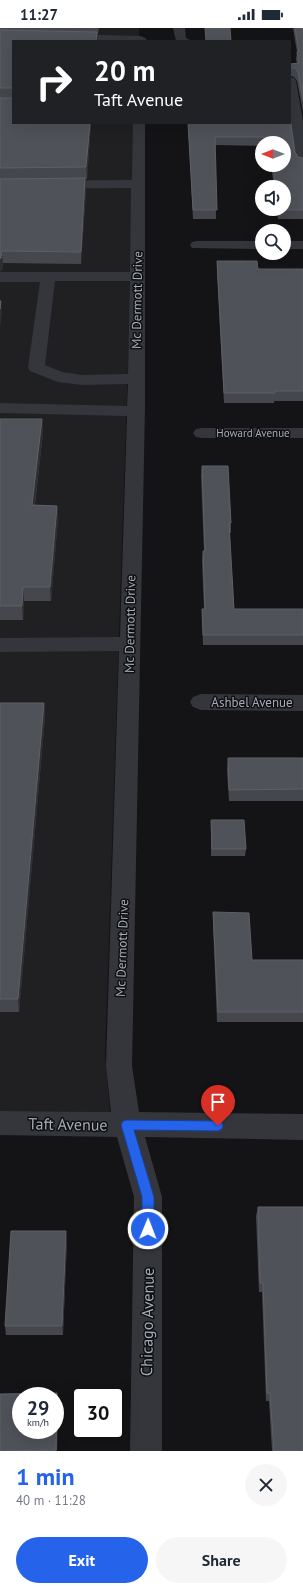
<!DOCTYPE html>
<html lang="en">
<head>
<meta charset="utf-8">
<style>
	body { margin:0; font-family:"PT Sans",sans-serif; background:#f6f6f7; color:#1f2937; height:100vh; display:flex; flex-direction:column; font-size:15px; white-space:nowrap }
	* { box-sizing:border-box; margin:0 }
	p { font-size:13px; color:#747a83 }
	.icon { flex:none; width:22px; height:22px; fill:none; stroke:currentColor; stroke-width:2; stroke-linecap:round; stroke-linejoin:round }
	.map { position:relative; height:1423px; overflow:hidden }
	.side { display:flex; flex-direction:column; background:#fff; flex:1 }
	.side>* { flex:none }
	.guide { position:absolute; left:12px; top:12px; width:279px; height:84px; border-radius:0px; box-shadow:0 4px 16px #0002; background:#202124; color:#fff; overflow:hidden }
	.needle { width:26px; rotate:270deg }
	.buttons { position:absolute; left:255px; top:108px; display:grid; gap:8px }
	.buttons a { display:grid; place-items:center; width:36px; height:36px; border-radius:50%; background:#fff; box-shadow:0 4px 16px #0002; font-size:20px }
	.speed { position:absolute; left:12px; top:1359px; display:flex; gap:8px; font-size:20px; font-weight:700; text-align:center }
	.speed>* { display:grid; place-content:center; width:52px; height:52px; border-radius:50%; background:#fff; box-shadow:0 4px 16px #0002; line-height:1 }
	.speed small { font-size:10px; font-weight:400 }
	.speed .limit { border:2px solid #111; border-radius:6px; background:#fff; color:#111 }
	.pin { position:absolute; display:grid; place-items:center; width:34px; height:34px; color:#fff; margin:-41px -17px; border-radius:50% 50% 50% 0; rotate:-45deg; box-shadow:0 0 4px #0007 }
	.pin .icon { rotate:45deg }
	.me { position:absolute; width:44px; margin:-22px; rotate:1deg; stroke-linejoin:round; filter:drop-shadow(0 0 3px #0008) }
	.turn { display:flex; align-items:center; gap:14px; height:84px; padding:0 16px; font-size:18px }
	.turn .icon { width:52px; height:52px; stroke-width:2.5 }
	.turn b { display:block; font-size:28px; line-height:34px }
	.round { display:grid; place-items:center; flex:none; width:42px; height:42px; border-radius:21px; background:#f6f6f7 }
	.headline { display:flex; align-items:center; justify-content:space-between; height:68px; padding:0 16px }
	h1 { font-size:24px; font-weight:800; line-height:30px; color:#2563eb }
	.button { display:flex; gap:8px; margin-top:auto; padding:8px 16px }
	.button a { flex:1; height:46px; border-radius:24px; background:#2563eb; color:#fff; font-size:16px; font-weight:800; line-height:46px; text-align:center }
	.button a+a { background:#f6f6f7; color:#1f2937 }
	.status { display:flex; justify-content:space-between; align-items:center; height:28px; padding:0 20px; background:#fff; direction:ltr }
	.status svg { height:11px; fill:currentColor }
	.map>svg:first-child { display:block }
	.built { fill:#202023 }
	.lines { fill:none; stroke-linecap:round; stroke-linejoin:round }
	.minor { fill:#34363b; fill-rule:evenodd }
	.wall { fill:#45474c }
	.shaded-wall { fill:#2d2e32 }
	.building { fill:#4f5258; stroke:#5d6067; fill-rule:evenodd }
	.route { fill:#2563eb; stroke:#184099 }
	.labels { text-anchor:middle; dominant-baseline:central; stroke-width:3; stroke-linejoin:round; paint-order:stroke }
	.far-street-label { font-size:11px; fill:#a4acb8; stroke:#0f0f11 }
	.street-label { font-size:13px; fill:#a4acb8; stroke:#0f0f11 }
	.near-street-label { font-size:16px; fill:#a4acb8; stroke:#0f0f11 }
</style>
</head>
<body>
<div class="status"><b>11:27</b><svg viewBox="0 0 49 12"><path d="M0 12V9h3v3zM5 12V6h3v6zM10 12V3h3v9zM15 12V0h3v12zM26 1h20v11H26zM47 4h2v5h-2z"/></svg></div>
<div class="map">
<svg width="303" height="1423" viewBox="0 0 303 1423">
	<rect width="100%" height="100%" fill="#141416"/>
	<polygon class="built" points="0,0 139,0 139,13 13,13 13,95 136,95 105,1027 110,1084 0,1083"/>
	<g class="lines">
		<g class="minor">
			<polygon points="173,0 185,0 186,10 192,13 176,13"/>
			<polygon points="67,6 141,8 145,10 147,12 79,13 63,11 61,9 63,7"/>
			<polygon points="290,49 294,50 296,53 303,93 303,137 298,136 296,133 290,93"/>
			<path d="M133,95h12v283l-13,660 7,46 164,2v26l-158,-3 17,60v254h-32l4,-254 -17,-60 -117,-2v-24l111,1 -5,-46 13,-415 -119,1v-14l120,-1 7,-221 -127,-3v-10l127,3 1,-22 -46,1 -24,-3 -28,-11 -2,-4 12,-85h-40v-10h130l1,-84 -131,1v-8l132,-1zM55,253h75l-2,93 -46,1 -20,-3 -17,-7z"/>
			<polygon points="197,213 262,213 262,221 192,220 190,217 192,214"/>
			<rect x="284" y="213" width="19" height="8"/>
			<polygon points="202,400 303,400 303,410 202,410 196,409 193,405 196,401"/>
			<polygon points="201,666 303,667 303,683 201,682 193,679 190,674 193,669"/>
		</g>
	</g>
	<g class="wall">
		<polygon points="0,0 99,0 98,6 13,13 13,95 91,95 87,151 85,151 86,162 81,236 3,235 2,242 0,243"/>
		<polygon points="293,0 303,0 303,84 297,53 294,49 290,48 290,36 297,35 296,32 297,24"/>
		<polygon points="188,95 290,95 295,124 298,129 303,130 303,191 278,191 277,181 284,181 284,159 274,159 271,137 284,137 284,115 262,115 262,118 215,117 216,191 193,191"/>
		<polygon points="217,233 258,241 303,241 303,373 274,373 274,375 224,375 217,243"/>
		<polygon points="0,391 42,391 43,404 35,477 57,478 58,491 51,573 24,573 23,592 0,592"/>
		<polygon points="202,438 231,495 231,505 229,505 234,581 303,581 303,617 203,617 202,592 202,581 204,581 202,533 203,523 204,523 201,448"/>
		<polygon points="0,675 44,675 45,689 19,984 0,984"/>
		<polygon points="228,730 303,730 303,773 229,773 227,742"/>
		<polygon points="211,792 246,821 245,828 211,828"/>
		<polygon points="213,884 252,932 303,932 303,994 217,994 213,895"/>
		<polygon points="258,1179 303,1423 272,1423 269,1373 266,1373 262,1264 259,1264 256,1188"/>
		<polygon points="67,1213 63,1307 6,1307 5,1298"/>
		<polygon points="58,1370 57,1423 0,1423"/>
	</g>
	<g class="shaded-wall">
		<polygon points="90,95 91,95 87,151 86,139"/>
		<polygon points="85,150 86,162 81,236 81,224"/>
		<polygon points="2,223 3,235 2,242 0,243 0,231"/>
		<polygon points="1,273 2,285 0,300 0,281"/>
		<polygon points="42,391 43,404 33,491 32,477"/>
		<polygon points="57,478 58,491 51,573 50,559"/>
		<polygon points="23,559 24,573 23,592 22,578"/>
		<polygon points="44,675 45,689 19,984 18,971"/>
		<polygon points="66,1203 67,1213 63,1307 62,1298"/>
		<polygon points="57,1365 58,1370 57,1423"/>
	</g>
	<g class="building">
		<polygon points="205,0 230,0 231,13 206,13"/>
		<polygon points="295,0 303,0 303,72 298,44 295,40 290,40 290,36 299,35 297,24 299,24"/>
		<polygon points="0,2 97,4 96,13 13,13 13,60 0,60"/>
		<polygon points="0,70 13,70 13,95 90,95 86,139 0,140"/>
		<polygon points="290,90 295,124 298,129 303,130 303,182 279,182 279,181 284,181 284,159 276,159 273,137 284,137 284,115 270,115 269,109 215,109 217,182 193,182 188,95 290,95"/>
		<polygon points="85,150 81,224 2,223 1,230 0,231 0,151"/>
		<polygon points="217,233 257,233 258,241 303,241 303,363 275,363 275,365 224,365"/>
		<polygon points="0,273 1,273 0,281"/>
		<polygon points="0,391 42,391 32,477 57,478 50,559 23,559 22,578 0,578"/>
		<polygon points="202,438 228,438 231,495 229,495 234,581 303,581 303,607 203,607 202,581 205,581 203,523 205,523"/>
		<polygon points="0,675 44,675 18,971 0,971"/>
		<polygon points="228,730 303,730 303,761 229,762"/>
		<polygon points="211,792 244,792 246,821 212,821"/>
		<polygon points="213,884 249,885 252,932 303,932 303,984 218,984"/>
		<polygon points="258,1179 303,1179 303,1423 274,1423 270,1365 267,1365 263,1255 260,1255"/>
		<polygon points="11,1203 66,1203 62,1298 5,1298"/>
		<path d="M57,1365l-1,57 -56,1v-57zM21,1368h34v34h-34z"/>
	</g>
	<polygon class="route" points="127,1092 218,1093 222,1094 223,1098 222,1101 218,1103 134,1102 154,1169 154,1201 152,1205 148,1207 144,1205 142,1201 142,1169 121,1097 123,1093"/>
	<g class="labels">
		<g class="far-street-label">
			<text x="253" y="405">Howard Avenue</text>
		</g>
		<g class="street-label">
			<text transform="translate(137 272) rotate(-89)">Mc Dermott Drive</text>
			<text transform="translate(130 596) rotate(-89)">Mc Dermott Drive</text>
			<text x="252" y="674">Ashbel Avenue</text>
			<text transform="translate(122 920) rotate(-88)">Mc Dermott Drive</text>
		</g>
		<g class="near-street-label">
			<text transform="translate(68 1096) rotate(1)">Taft Avenue</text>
			<text transform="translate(147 1294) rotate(-89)">Chicago Avenue</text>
		</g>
	</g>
</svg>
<div class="buttons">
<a><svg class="needle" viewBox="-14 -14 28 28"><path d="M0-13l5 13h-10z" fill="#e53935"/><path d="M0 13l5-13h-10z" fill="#747a83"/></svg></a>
<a><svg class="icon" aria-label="sound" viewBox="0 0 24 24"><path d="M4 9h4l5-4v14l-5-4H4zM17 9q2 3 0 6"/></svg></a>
<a><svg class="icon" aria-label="search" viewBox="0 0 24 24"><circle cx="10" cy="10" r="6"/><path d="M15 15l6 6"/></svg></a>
</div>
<div class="speed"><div>29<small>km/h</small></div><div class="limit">30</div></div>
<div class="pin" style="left:218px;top:1098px;background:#d93025"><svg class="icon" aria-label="arrive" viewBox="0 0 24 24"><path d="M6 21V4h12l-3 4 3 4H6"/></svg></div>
<svg class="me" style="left:148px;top:1201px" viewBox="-20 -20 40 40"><circle r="17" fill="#2563eb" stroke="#fff" stroke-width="3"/><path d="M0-11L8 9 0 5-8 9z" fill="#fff"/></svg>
<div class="guide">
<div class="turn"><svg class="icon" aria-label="right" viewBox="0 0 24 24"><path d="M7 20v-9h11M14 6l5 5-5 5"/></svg><div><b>20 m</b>Taft Avenue</div></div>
</div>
</div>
<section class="side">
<div class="headline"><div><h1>1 min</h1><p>40 m · 11:28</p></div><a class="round"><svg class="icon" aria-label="close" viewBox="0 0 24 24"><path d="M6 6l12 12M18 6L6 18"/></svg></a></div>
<div class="button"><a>Exit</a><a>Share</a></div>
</section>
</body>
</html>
